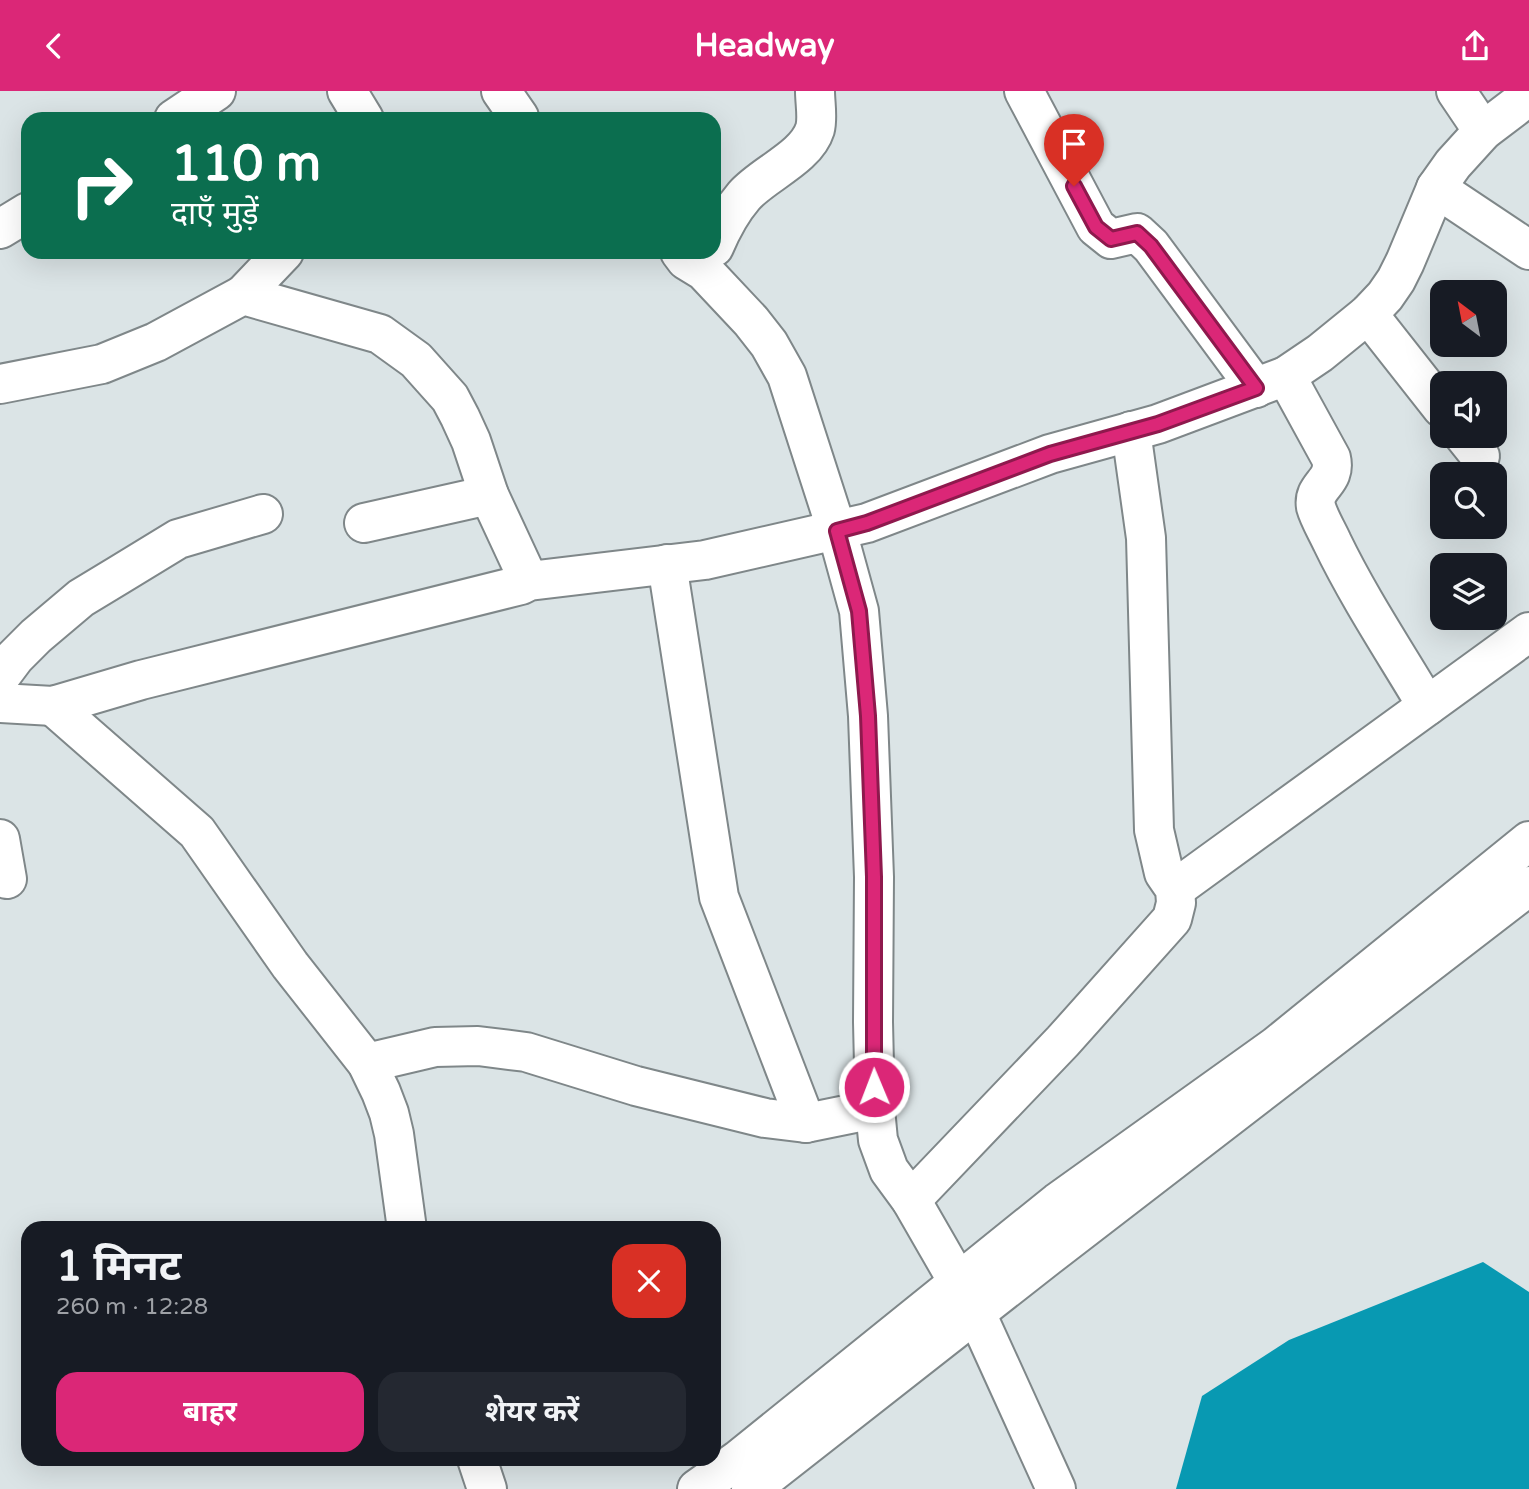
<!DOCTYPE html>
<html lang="hi">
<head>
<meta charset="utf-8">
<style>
	body { margin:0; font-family:"Varela Round","Noto Sans Devanagari",sans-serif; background:#242831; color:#f1f3f6; height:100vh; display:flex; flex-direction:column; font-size:26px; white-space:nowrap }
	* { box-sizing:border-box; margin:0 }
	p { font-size:23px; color:#9ea1a6 }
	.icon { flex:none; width:38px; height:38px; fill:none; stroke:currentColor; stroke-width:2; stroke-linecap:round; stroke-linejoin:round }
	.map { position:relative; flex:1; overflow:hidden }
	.side { position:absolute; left:21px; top:1130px; width:700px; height:245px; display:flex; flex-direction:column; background:#171b24; border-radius:21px; box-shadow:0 7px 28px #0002 }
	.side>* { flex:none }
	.banner { position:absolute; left:21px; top:21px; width:700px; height:147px; border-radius:21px; box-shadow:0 7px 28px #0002; background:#0b6e4f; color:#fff; overflow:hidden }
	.needle { width:46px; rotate:328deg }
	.controls { position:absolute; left:1430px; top:189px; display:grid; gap:14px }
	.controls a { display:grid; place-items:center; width:77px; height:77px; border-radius:14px; background:#171b24; box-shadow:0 7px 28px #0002; font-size:35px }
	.pin { position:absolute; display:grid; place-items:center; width:60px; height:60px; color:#fff; margin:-72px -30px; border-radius:50% 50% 50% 0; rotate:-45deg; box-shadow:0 0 7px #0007 }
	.pin .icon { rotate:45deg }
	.me { position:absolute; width:77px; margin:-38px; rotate:359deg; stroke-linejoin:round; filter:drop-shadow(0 0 5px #0008) }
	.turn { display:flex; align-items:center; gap:24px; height:147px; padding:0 35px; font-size:32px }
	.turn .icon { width:91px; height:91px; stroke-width:2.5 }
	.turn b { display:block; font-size:49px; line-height:60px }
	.round { display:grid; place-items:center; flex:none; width:74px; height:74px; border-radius:21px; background:#242831 }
	.head { display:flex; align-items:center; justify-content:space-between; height:119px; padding:0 35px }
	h1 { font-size:42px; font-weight:700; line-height:52px }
	.cta { display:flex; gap:14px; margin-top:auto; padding:14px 35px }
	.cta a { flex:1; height:80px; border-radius:21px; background:#db2777; color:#fff; font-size:28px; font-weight:700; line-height:80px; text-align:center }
	.cta a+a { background:#242831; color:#f1f3f6 }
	header { display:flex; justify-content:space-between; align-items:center; height:91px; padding:0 35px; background:#db2777; color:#fff; font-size:32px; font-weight:700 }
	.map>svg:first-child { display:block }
	.water { fill:#0899b2 }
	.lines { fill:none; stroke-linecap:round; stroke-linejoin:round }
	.minor-casing { stroke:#7f8789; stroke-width:42 }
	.minor { stroke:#fff; stroke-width:38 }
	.route-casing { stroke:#8e194d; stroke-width:18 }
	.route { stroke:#db2777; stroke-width:12 }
</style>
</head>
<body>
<header><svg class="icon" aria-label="back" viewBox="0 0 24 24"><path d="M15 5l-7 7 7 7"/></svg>Headway<svg class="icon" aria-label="share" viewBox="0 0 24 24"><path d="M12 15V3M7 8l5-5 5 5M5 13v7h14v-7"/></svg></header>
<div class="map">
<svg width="1529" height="1398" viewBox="0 0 1529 1398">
	<rect width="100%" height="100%" fill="#dbe4e6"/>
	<polygon class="water" points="1483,1171 1529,1201 1529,1398 1176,1398 1202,1305 1289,1249"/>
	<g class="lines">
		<defs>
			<g id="minor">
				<polyline points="347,0 364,28"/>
				<polyline points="501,0 519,26"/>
				<polyline points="1024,0 1096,136 1111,148 1137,142 1151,155 1256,297"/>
				<polyline points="1456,0 1483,40"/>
				<polyline points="174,28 216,0"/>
				<polyline points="1436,97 1529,159"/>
				<polyline points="0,138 28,121"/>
				<path d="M714,156c8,-19 17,-36 30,-51 19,-22 62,-38 71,-67 3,-11 0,-26 0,-38"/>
				<polyline points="680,161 686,169 704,180 751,230 769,253 787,285 837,440 859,520 868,625 874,786 873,931 875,1018 878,1049 889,1079 911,1109 976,1222 1056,1398"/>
				<polyline points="243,204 284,161"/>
				<polyline points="1368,223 1442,317"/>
				<path d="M1286,285l45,82c6,25 -19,27 -15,49 3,11 11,24 16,35 27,56 63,110 95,164"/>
				<polyline points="0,293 102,273 156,251 243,204 380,243 416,269 450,307 460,326 471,350 489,404 529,490"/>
				<polyline points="1464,345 1480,365"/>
				<polyline points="364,432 489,404"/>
				<polyline points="667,473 719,806 806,1032"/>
				<polyline points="0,586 15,566 36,545 81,507 119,484 178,448 263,423"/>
				<polyline points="0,612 53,615 141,589 521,494 529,490 705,469 867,432 1050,363 1158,333 1286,285 1320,262 1368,223 1385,205 1396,189 1405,171 1436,97 1453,73 1483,40 1529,5"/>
				<polyline points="53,615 197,741 290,874 367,972 381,1001 389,1022 394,1043 407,1138"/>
				<polyline points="0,748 7,788"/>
				<polyline points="1175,798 1529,541"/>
				<polyline points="367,972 435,956 478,955 526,961 636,995 765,1027 806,1032 875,1018"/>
				<polyline points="911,1109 1063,950 1172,828 1176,812 1175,798 1164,782 1154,739 1146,447 1131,340"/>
				<polyline points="477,1368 487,1398"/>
				<polyline points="697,1398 738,1369 1058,1111 1276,955 1529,750"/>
				<polyline points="751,1398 1047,1166 1529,795"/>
			</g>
		</defs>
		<use href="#minor" class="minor-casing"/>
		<use href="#minor" class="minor"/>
	</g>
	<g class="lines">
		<defs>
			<polyline id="route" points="874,996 874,786 868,625 859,520 837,440 867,432 1050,363 1158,333 1256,297 1151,155 1137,142 1111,148 1096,136 1074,95"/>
		</defs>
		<use href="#route" class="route-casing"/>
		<use href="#route" class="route"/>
	</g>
</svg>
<div class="controls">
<a><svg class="needle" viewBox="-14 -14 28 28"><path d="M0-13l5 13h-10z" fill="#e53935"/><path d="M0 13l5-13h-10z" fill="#9ea1a6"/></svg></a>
<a><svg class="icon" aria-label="sound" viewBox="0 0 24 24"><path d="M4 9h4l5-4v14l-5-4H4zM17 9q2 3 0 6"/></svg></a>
<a><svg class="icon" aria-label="search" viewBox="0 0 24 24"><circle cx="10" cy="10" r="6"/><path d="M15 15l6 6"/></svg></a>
<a><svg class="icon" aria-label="layers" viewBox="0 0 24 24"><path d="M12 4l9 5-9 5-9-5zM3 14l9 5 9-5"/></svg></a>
</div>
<div class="pin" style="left:1074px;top:95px;background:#d93025"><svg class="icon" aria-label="arrive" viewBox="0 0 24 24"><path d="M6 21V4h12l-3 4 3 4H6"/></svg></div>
<svg class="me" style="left:874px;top:996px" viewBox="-20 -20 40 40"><circle r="17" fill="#db2777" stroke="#fff" stroke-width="3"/><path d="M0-11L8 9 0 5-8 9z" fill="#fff"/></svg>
<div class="banner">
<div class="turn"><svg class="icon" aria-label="right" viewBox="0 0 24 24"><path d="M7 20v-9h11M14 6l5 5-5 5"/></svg><div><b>110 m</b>दाएँ मुड़ें</div></div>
</div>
<section class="side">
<div class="head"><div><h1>1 मिनट</h1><p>260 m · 12:28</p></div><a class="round" style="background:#d93025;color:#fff"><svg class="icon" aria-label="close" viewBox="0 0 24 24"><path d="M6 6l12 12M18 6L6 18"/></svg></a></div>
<div class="cta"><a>बाहर</a><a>शेयर करें</a></div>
</section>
</div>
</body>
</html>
